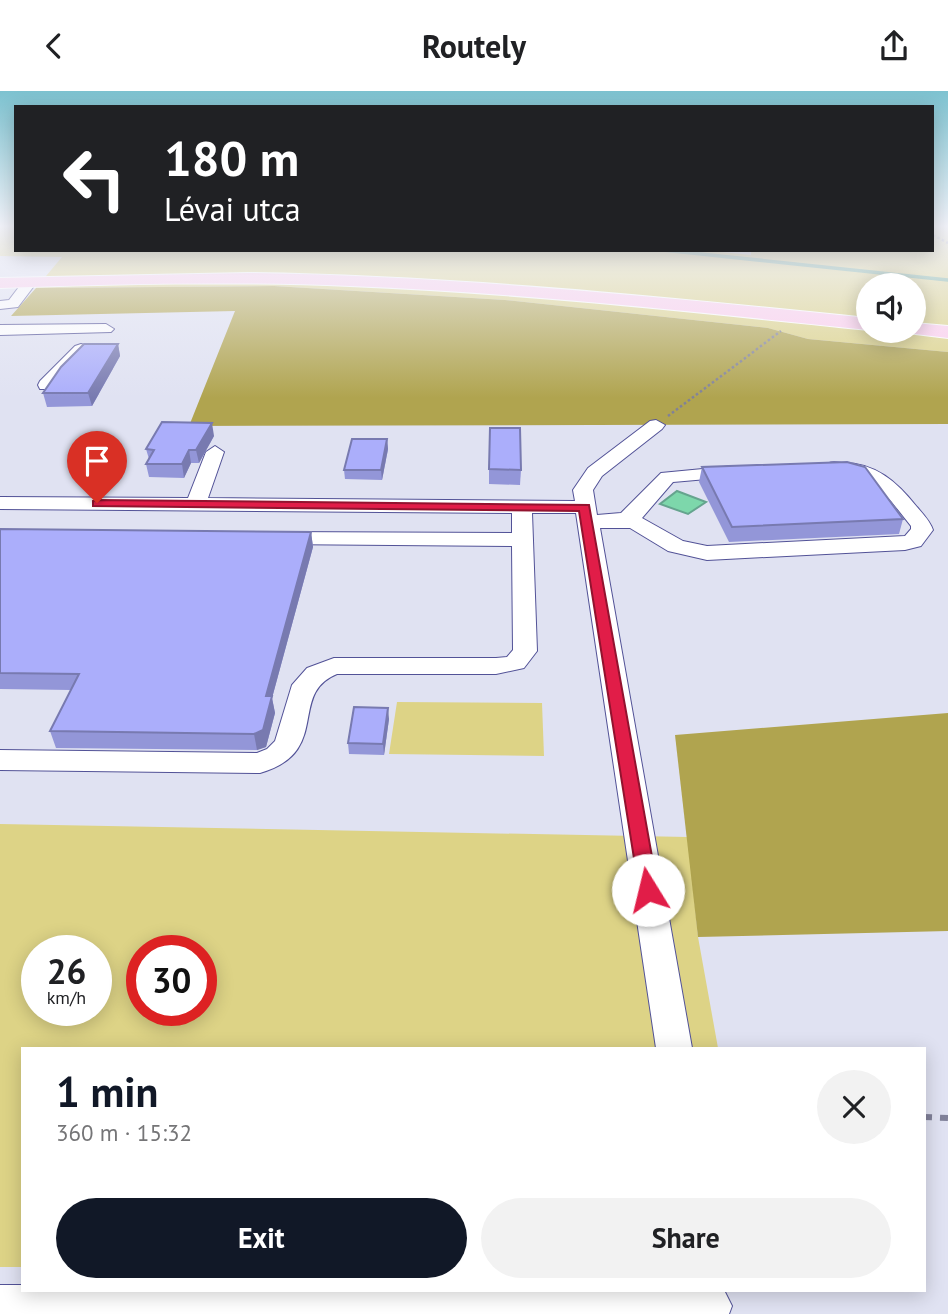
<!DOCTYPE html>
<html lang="en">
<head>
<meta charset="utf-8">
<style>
	body { margin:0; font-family:"PT Sans",sans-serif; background:#f2f2f2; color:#202124; height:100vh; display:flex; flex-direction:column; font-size:26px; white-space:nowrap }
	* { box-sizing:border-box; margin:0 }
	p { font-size:23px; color:#757577 }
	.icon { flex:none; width:38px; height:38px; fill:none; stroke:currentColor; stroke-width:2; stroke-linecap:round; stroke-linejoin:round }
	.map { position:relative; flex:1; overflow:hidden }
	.sheet { position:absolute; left:21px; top:956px; width:905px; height:245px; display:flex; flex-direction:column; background:#fff; border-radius:0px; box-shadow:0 4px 18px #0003 }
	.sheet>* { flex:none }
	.top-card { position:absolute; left:14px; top:14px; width:920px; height:147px; border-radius:0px; box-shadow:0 4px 18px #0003; background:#202124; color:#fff; overflow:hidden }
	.tools { position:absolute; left:856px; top:182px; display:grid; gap:14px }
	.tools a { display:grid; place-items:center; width:70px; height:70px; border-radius:50%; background:#fff; box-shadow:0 4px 18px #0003; font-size:35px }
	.speed { position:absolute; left:21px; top:844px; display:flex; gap:14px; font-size:35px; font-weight:700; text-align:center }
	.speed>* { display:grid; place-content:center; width:91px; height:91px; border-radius:50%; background:#fff; box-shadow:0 4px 18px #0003; line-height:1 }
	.speed small { font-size:18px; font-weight:400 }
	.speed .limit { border:10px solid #d22; background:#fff; color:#111 }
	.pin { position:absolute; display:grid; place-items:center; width:60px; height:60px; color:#fff; margin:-72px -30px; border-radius:50% 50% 50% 0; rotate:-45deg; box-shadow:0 0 7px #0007 }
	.pin .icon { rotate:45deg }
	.me { position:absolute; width:77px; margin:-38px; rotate:351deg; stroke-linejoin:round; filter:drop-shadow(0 0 5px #0008) }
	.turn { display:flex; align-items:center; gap:24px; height:147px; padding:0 35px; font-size:32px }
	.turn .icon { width:91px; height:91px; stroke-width:2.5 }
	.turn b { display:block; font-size:49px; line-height:60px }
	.round { display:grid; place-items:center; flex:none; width:74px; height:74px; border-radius:37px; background:#f2f2f2 }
	.headline { display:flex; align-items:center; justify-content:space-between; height:119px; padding:0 35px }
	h1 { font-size:42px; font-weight:700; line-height:52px; color:#111827 }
	.cta { display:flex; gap:14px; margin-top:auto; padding:14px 35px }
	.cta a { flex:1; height:80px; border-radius:42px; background:#111827; color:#fff; font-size:28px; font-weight:700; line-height:80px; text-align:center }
	.cta a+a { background:#f2f2f2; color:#202124 }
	header { display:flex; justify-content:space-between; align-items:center; height:91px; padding:0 35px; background:#fff; font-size:32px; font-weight:700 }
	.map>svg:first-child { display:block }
	.green { fill:#ddd386; fill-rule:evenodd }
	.forest { fill:#b0a44f }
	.water { fill:#7dd7ab; stroke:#65a48e; stroke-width:2 }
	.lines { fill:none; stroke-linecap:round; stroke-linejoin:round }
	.stream { stroke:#65a48e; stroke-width:3.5 }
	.minor-casing { stroke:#525297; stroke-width:2 }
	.major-casing { stroke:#fff; stroke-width:2 }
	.path-far1 { stroke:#808199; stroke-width:2.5; stroke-dasharray:2.5 2.5; stroke-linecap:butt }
	.path { stroke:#808199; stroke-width:6; stroke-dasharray:8 8; stroke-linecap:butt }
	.minor { fill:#fff; fill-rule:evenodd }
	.major { fill:#ffceed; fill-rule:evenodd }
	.wall { fill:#9396d8 }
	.shaded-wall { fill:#787ab0 }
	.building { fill:#abaefb; stroke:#787ab0; stroke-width:2 }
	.route { fill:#e11d48; stroke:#92132f; stroke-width:2 }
</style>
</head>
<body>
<header><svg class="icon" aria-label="back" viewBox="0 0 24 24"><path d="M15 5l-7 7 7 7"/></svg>Routely<svg class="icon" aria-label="share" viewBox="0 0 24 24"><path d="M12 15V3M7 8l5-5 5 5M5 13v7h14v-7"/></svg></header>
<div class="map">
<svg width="948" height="1223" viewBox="0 0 948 1223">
	<rect width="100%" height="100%" fill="#e0e2f2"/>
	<g class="green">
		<path d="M0,136h16v23h686l49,5v-5h182v-23h15v125l-140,-13 -40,-11 -263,-28 -231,-14 -238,2 26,-31 -62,-1zM868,194h46v46h-46z"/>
		<polygon points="397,611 542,612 544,665 389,663"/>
		<path d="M0,733l688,13 10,100 20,111h-695v219h-23zM37,859h59v60h-59zM142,859h59v60h-59z"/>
	</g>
	<g class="forest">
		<polygon points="274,195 505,209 768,237 808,248 948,261 948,333 189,335 235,220 11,225 36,197"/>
		<polygon points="948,622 948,840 698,846 675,644"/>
	</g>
	<polygon class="water" points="677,400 706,411 688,423 660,413"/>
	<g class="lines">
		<polyline class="stream" points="663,159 948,189"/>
		<defs>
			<g id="minor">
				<polygon points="30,187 37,191 18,216 0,218 0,210 9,209 25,188"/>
				<polygon points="106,233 114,238 111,241 0,244 0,234"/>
				<polygon points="81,253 87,255 89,258 87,261 52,298 40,298 38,294 40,290 75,255"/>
				<path d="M656,329l9,5 -3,4 -60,47 -9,14 4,25 24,-2 40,-40 73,-7 10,6 -3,4 -68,6 -31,36 41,23 24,5 198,-10 6,-7v-3c-13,-16 -25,-34 -42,-45 -14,-8 -39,-3 -47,-13 6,-7 12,-6 21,-5 33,0 54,19 74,44 6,7 13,14 16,23l-12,16 -16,4 -198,10 -39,-9 -38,-23h-30l92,520h-36l-80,-535h-44l5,138 -13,17 -28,6h-159c-50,20 -4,78 -77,99l-260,-3v-20l257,3 10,-4 8,-8 17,-56 15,-17 27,-10h162l11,-1 6,-7 -1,-104 -237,-2 -8,-1 -3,-5 3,-5 8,-1 237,1v-20l-512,-4v-12l188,1 18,-46 9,-6 9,6 -16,46 367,3 -2,-11 15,-22 62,-47z"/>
				<polygon points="0,1194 23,1194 23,1199 724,1199 732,1215 729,1223 0,1223"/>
			</g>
			<g id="major">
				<path d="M248,182c208,3 414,24 620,45v12c-172,-18 -345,-37 -518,-44 -117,-5 -233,-2 -350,2v-10z"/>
				<polygon points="914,232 948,235 948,247 907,242 906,240 914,240"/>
			</g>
		</defs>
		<use href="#minor" class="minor-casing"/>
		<use href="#major" class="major-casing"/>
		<g class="path-far1">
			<polyline points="933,144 948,152"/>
			<polyline points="876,244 898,246"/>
			<polyline points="668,325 781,240"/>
		</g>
		<polyline class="path" points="924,1026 948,1027"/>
		<use href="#minor" class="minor"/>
		<use href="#major" class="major"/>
	</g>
	<g class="wall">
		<polygon points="118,253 120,265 92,315 47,316 43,302"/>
		<polygon points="214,345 199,372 191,372 184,387 149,386 146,373 149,368 146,358"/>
		<polygon points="387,348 388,358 382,389 345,388 344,379"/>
		<polygon points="702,376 903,428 899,443 729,451 699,391"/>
		<polygon points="489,378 521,379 520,394 489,393"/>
		<polygon points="0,438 311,441 313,456 272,607 275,622 266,656 257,659 56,657 50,640 71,599 0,598"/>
		<polygon points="389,628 384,664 349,663 348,652"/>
	</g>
	<g class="shaded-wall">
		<polygon points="118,253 120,265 92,315 88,302"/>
		<polygon points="212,332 214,345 199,372 196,359"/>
		<polygon points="387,348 388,358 382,389 381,379"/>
		<polygon points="189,359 191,372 184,387 182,373"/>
		<polygon points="311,441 313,456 272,607 275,622 266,656 257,659 254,643 266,605"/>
		<polygon points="388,617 389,628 384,664 383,653"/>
	</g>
	<g class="building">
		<polygon points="84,253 118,253 88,302 43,302 61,276"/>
		<polygon points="162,331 212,332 196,359 189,359 182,373 146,373 154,359 146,358"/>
		<polygon points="490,337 520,337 521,379 489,378"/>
		<polygon points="352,348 387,348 381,379 344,379"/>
		<polygon points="847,371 865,376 903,428 732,436 702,376"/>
		<polygon points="0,438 311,441 266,605 272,605 263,639 254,643 50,640 79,583 0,582"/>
		<polygon points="354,616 388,617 383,653 348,652"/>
	</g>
	<linearGradient id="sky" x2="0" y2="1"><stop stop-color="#7dc2d0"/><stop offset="0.44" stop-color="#f1f2f9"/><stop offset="1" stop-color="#f1f2f9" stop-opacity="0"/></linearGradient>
	<rect width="948" height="307" fill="url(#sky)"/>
	<polygon class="route" points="97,409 589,414 658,799 655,805 648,807 642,805 639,799 579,420 93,415 93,410"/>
</svg>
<div class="tools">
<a><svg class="icon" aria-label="sound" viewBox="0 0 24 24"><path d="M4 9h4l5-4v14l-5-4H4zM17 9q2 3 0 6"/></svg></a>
</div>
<div class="speed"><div>26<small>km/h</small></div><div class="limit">30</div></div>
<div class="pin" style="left:97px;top:412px;background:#d93025"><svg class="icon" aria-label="arrive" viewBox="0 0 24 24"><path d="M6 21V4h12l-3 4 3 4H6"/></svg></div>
<svg class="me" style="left:648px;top:799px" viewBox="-20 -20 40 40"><circle r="19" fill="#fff"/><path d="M0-13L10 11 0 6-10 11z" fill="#e11d48"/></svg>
<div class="top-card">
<div class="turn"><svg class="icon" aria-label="left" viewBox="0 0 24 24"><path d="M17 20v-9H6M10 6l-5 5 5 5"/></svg><div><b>180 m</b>Lévai utca</div></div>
</div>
<section class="sheet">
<div class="headline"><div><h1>1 min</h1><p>360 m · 15:32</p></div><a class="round"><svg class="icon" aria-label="close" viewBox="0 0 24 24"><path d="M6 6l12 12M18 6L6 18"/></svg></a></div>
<div class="cta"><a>Exit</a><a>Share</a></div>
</section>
</div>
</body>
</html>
